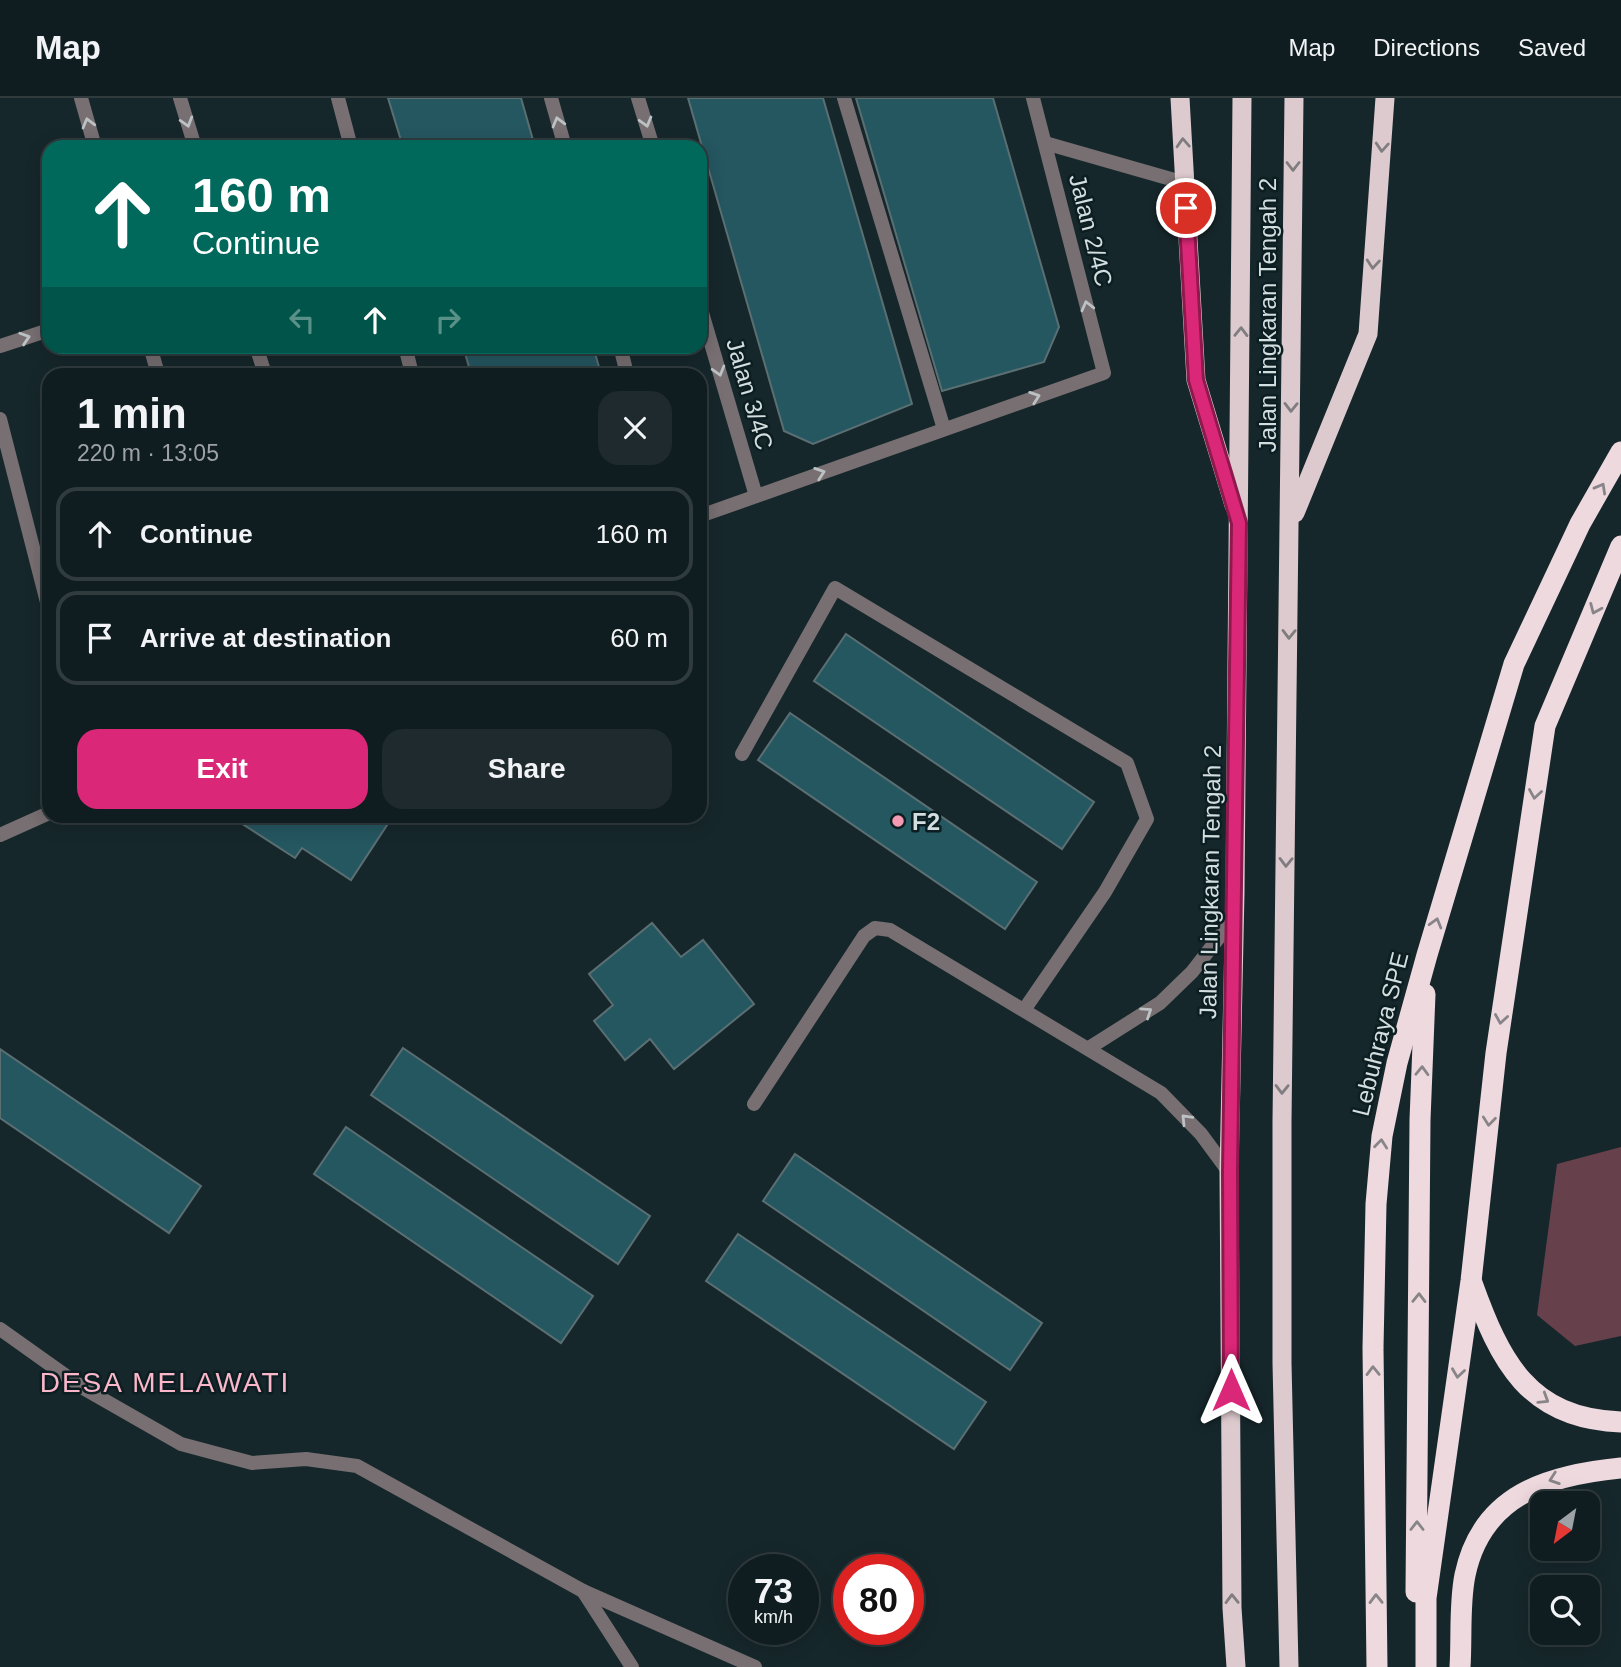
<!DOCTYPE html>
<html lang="en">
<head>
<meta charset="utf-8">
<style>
	body { margin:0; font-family:Arial,sans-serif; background:#1e2a2d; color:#f1f3f6; height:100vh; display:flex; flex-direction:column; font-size:26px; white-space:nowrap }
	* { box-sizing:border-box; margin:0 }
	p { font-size:23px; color:#9ca2a5 }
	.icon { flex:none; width:38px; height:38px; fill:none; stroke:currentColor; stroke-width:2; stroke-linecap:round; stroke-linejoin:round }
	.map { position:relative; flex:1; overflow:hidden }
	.side { position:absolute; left:42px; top:270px; width:665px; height:455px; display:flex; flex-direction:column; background:#101d20; border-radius:21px; box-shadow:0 4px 18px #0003,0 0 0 2px #303b3e }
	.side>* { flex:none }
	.guide { position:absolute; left:42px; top:42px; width:665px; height:214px; border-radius:21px; box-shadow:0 4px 18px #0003,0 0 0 2px #303b3e; background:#00695c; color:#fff; overflow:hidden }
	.needle { width:46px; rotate:212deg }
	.controls { position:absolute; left:1530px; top:1393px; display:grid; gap:14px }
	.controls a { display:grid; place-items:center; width:70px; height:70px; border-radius:14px; background:#101d20; box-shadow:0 4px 18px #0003,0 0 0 2px #303b3e; font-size:35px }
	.speed { position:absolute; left:728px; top:1456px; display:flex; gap:14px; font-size:35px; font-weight:700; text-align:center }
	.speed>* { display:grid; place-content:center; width:91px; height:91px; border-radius:50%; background:#101d20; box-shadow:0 4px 18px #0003,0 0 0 2px #303b3e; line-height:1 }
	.speed small { font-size:18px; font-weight:400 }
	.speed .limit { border:10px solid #d22; background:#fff; color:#111 }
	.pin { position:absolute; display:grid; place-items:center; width:60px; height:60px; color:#fff; margin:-30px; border:4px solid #fff; border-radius:50%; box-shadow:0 2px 7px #0007 }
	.me { position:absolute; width:77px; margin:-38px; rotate:0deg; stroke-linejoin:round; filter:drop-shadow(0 0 5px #0008) }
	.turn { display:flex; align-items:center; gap:24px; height:147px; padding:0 35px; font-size:32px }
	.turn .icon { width:91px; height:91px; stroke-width:2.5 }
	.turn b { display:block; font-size:49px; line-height:60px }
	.lanes { display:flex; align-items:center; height:66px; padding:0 35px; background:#0003; justify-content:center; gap:35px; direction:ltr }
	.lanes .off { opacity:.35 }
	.round { display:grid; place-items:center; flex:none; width:74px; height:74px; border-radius:21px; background:#1e2a2d }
	.headline { display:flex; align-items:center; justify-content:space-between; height:119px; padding:0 35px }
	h1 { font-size:42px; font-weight:700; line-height:52px }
	.primary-button { display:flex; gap:14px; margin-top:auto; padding:14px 35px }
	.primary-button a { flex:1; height:80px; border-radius:21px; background:#db2777; color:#fff; font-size:28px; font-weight:700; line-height:80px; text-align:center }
	.primary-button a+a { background:#1e2a2d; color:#f1f3f6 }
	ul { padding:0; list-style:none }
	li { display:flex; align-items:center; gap:21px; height:94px; margin:0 14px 10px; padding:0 21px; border:4px solid #303b3e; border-radius:21px }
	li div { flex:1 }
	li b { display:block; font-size:26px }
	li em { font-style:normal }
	header { display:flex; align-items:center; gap:42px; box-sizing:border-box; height:98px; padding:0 35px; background:#101d20; border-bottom:2px solid #303b3e }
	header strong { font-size:33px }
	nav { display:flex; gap:38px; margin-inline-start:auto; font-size:24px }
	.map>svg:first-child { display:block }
	.forest { fill:#66404b }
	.building { fill:#255761; stroke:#5b6f73; stroke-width:2 }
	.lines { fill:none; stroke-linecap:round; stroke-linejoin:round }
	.service { stroke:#776f71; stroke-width:14 }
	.minor { stroke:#776f71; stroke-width:14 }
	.trunk { stroke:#ddcace; stroke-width:19 }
	.motorway { stroke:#eed9de; stroke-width:21 }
	.oneway { stroke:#bcc2c4 }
	.oneway2 { stroke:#7f7d80 }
	.oneway3 { stroke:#888589 }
	.route-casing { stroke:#8e194d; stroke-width:18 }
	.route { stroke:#db2777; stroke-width:12 }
	.poi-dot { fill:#f19ab2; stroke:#0c1e21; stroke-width:2.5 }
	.labels { text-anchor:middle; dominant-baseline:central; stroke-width:5; stroke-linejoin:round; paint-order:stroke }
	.street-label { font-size:24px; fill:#d3dee0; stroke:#0c1e21 }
	.poi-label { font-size:24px; font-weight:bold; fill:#d3dee0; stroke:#0c1e21; text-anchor:start }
	.quarter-label { font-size:28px; letter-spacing:2px; fill:#fab7c9; stroke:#0c1e21 }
</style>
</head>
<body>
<header>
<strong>Map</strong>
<nav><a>Map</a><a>Directions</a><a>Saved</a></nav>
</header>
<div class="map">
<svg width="1621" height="1569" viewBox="0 0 1621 1569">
	<rect width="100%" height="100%" fill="#16272b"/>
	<polygon class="forest" points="1621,1049 1621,1238 1575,1248 1537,1217 1557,1066"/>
	<g class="building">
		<polygon points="388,0 521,0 535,49 403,49"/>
		<polygon points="688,0 823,0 912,306 813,346 784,333"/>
		<polygon points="856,0 993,0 1059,229 1044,264 942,293"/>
		<polygon points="463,248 593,248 601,276 471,276"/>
		<polygon points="846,536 1094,704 1062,751 814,583"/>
		<polygon points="790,615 1037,784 1005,831 758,662"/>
		<polygon points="230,718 393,718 351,782 302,750 295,760"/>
		<polygon points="652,825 681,859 703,842 754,906 674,971 650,941 625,962 594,923 613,907 589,876"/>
		<polygon points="403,950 650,1118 618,1166 371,997"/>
		<polygon points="0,951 201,1088 169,1135 0,1020"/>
		<polygon points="346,1029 593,1198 561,1245 314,1076"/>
		<polygon points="795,1056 1042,1225 1010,1272 763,1103"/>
		<polygon points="738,1136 986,1304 954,1351 706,1183"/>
	</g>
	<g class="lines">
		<g class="service">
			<polyline points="338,0 351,49"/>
			<polyline points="844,0 944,331"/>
			<polyline points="405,248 412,276"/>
			<polyline points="0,321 49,512"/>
			<polyline points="742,656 835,490 1127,665 1147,721 1105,794 1024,912"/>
			<polyline points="1089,950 1160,905 1192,874 1234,820"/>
			<polyline points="754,1006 864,838 875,830 890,832 1161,995 1201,1036 1229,1074"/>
		</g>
		<g class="minor">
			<polyline points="81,0 95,49"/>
			<polyline points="180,0 195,49"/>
			<polyline points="551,0 565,49"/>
			<polyline points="638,0 653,49"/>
			<polyline points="1045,45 1185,85"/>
			<polyline points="700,208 756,398"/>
			<polyline points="0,248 49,232"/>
			<polyline points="150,248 158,276"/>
			<polyline points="256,248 265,276"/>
			<polyline points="620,248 627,276"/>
			<polyline points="700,418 1104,275 1033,0"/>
			<polyline points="0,737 49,715"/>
			<polyline points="0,1231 83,1290 181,1346 252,1365 306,1361 357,1368 583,1493 632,1569"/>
			<polyline points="583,1493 755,1569"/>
		</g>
		<g class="trunk">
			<polyline points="1180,0 1196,282 1234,407"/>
			<polyline points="1295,415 1368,236 1385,0"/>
			<polyline points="1236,1569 1232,1510 1229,1074 1235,794 1242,0"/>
			<polyline points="1289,1569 1282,1265 1282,1024 1294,0"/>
		</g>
		<g class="motorway">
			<path d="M1472,1185c28,78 56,136 149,139"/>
			<polyline points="1416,1494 1420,1022 1425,896"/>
			<polyline points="1377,1569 1373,1250 1376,1106 1382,1038 1397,965 1427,857 1514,566 1580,426 1621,354"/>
			<polyline points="1426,1569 1426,1500 1471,1183 1496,955 1545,628 1621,448"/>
			<path d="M1460,1569c2,-29 -1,-63 5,-92 17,-81 84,-100 156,-107"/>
		</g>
	</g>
	<defs><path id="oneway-chevron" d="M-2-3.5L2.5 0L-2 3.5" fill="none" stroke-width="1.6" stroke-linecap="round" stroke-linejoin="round" transform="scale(1.75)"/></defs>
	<g class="oneway">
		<use href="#oneway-chevron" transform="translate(187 24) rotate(73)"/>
		<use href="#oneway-chevron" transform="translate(558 24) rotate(-105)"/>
		<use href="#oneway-chevron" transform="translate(646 24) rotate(74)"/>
		<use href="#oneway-chevron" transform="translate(88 25) rotate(-105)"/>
		<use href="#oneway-chevron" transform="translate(1087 208) rotate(-104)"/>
		<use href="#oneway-chevron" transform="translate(25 240) rotate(-18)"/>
		<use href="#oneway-chevron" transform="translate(719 273) rotate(74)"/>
		<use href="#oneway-chevron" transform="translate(1035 299) rotate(-19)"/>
		<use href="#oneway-chevron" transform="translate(820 375) rotate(-19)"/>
		<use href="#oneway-chevron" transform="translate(1147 914) rotate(-34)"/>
		<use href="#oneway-chevron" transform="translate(1186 1021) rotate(-134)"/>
	</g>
	<g class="oneway2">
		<use href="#oneway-chevron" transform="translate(1183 45) rotate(-93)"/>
		<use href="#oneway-chevron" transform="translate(1382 49) rotate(94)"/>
		<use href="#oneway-chevron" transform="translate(1293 68) rotate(90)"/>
		<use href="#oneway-chevron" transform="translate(1373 166) rotate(95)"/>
		<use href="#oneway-chevron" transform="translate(1241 234) rotate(-89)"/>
		<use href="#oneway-chevron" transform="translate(1291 309) rotate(91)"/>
		<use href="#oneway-chevron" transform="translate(1289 536) rotate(91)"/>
		<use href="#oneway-chevron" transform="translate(1286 764) rotate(91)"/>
		<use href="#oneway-chevron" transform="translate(1282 991) rotate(91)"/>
		<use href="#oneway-chevron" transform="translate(1232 1501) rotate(-91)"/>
	</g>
	<g class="oneway3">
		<use href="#oneway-chevron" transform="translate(1601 390) rotate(-61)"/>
		<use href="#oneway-chevron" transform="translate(1595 511) rotate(113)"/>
		<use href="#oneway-chevron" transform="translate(1535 696) rotate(99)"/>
		<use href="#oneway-chevron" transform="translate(1436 825) rotate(-74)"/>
		<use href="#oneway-chevron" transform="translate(1501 921) rotate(99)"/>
		<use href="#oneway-chevron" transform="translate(1422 973) rotate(-88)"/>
		<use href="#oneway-chevron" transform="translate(1489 1023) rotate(96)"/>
		<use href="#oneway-chevron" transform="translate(1381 1046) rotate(-84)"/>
		<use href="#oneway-chevron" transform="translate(1419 1200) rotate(-89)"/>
		<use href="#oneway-chevron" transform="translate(1373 1273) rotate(-91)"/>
		<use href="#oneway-chevron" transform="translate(1458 1275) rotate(98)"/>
		<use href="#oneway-chevron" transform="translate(1544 1301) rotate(32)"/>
		<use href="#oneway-chevron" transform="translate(1554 1381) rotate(161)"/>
		<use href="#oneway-chevron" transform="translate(1417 1428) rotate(-90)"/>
		<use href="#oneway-chevron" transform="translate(1376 1501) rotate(-91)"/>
	</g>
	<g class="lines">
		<defs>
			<polyline id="route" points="1186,110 1196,282 1239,425 1230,1074 1231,1292"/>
		</defs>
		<use href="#route" class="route-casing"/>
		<use href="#route" class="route"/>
	</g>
	<circle class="poi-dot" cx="898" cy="723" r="7"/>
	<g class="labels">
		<g class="street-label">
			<text transform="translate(1091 132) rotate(76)">Jalan 2/4C</text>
			<text transform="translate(1267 217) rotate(-90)">Jalan Lingkaran Tengah 2</text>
			<text transform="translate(750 296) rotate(74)">Jalan 3/4C</text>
			<text transform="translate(1210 784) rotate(-89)">Jalan Lingkaran Tengah 2</text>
			<text transform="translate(1380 936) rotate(-76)">Lebuhraya SPE</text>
		</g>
		<g class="poi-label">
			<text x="912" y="723">F2</text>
		</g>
		<g class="quarter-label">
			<text x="165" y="1284">DESA MELAWATI</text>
		</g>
	</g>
</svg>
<div class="controls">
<a><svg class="needle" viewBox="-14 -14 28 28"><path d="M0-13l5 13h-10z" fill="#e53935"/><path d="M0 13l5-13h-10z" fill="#9ca2a5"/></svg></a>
<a><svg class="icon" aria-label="search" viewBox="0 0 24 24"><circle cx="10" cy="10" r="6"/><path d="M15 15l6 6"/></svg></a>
</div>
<div class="speed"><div>73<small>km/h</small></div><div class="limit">80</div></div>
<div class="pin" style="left:1186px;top:110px;background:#d93025"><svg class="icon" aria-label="arrive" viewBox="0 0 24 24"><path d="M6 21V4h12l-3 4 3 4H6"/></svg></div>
<svg class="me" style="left:1231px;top:1292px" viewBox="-20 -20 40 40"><path d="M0-17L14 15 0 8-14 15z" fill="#db2777" stroke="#fff" stroke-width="4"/></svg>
<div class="guide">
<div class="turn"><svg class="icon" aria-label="ahead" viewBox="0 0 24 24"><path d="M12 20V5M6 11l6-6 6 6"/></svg><div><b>160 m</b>Continue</div></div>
<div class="lanes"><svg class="icon off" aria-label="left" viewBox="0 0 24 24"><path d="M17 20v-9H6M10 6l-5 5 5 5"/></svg><svg class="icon" aria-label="ahead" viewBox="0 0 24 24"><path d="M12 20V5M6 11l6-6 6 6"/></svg><svg class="icon off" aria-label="right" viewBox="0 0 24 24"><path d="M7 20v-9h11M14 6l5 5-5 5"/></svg></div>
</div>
<section class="side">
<div class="headline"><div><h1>1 min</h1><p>220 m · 13:05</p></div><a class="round"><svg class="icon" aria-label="close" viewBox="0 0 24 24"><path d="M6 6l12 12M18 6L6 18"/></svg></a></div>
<ul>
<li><svg class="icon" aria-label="ahead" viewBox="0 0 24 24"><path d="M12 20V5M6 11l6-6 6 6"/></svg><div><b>Continue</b></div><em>160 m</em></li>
<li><svg class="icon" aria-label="arrive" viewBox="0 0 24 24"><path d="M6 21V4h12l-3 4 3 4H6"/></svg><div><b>Arrive at destination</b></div><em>60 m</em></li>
</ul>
<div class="primary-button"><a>Exit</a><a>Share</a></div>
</section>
</div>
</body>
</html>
